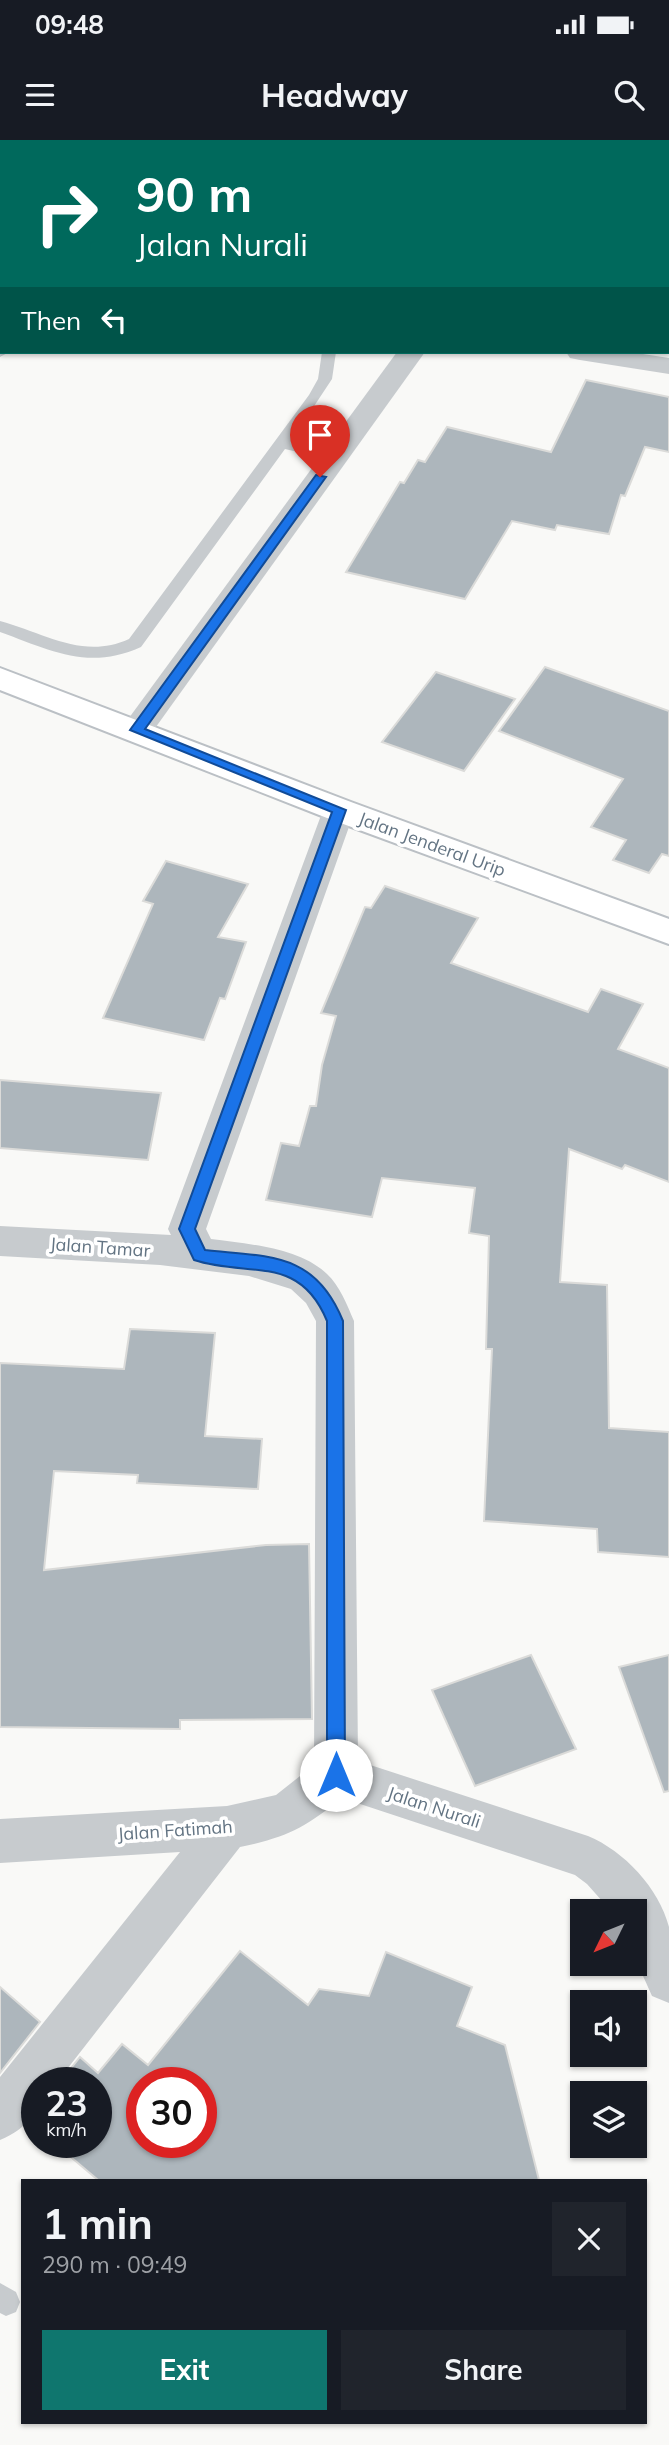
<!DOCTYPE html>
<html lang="en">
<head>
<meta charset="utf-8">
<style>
	body { margin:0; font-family:Mulish,sans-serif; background:#20242c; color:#f1f3f6; height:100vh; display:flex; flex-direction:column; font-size:26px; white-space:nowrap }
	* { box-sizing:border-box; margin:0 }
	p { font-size:23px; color:#9ea1a6 }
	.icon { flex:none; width:38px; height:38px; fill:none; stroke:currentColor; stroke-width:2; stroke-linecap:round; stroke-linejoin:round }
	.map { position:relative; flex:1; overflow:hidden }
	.sheet { position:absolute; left:21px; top:2039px; width:626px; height:245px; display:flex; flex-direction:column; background:#171b24; border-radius:0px; box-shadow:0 2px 5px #0004 }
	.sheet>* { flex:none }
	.top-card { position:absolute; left:0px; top:0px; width:670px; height:214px; box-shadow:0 2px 5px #0004; background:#00695c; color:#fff; overflow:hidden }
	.needle { width:46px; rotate:227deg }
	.buttons { position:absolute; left:570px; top:1759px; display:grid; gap:14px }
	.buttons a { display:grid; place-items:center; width:77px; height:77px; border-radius:0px; background:#171b24; box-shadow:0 2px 5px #0004; font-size:35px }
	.speed { position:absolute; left:21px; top:1927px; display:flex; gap:14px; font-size:35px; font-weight:700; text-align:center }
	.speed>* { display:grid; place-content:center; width:91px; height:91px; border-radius:50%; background:#171b24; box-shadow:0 2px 5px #0004; line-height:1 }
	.speed small { font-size:18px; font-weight:400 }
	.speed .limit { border:10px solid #d22; background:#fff; color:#111 }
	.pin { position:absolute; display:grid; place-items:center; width:60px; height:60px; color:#fff; margin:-72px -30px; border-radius:50% 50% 50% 0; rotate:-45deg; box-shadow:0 0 7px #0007 }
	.pin .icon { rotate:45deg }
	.me { position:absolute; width:77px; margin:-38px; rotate:0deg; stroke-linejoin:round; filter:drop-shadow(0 0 5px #0008) }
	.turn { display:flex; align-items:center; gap:24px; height:147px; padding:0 21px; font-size:32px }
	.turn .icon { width:91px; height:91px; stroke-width:2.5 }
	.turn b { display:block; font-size:49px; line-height:60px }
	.then { display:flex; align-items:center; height:66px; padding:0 21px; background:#0003; gap:14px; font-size:26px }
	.round { display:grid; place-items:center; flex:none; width:74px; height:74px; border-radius:0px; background:#20242c }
	.overview { display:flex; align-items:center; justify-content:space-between; height:119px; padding:0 21px }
	h1 { font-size:42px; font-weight:700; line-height:52px }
	.action { display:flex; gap:14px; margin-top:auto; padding:14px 21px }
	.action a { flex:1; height:80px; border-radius:0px; background:#0f766e; color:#fff; font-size:28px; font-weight:700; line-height:80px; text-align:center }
	.action a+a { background:#20242c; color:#f1f3f6 }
	.status { display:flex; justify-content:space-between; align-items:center; height:49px; padding:0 35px; background:#171b24; direction:ltr }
	.status svg { height:19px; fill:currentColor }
	header { display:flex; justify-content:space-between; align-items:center; height:91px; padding:0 21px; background:#171b24; font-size:32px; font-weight:700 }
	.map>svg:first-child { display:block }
	.green { fill:#dbe2d8 }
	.building { fill:#adb6bc; stroke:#dbdbd9; stroke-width:2; fill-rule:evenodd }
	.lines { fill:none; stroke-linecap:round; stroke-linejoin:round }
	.secondary-casing { stroke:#bbc0c5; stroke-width:4 }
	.lane { fill:#c7cbce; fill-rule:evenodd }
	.street { fill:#c7cbce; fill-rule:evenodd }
	.secondary { fill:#fff; fill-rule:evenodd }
	.route { fill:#1a73e8; stroke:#114b97; stroke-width:2 }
	.labels { text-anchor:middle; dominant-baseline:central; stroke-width:7; stroke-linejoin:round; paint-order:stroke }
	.street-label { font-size:18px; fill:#637483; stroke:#fff }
</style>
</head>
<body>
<div class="status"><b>09:48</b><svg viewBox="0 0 49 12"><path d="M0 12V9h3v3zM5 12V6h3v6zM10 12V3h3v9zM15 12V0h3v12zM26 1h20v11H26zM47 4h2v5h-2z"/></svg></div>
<header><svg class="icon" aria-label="menu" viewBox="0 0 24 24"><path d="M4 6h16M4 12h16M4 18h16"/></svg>Headway<svg class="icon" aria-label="search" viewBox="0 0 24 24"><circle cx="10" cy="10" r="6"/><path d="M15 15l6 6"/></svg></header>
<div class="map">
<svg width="669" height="2305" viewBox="0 0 669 2305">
	<rect width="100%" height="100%" fill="#f9f9f7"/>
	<polygon class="green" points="99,0 376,0 98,2"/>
	<g class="building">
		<polygon points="586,240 669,257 669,312 645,307 625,356 621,355 609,394 557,385 555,390 512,381 465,459 346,432 400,342 404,343 418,320 425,322 447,287 551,312"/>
		<polygon points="545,527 669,571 669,716 662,714 649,733 613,720 626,700 591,687 623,639 499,591"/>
		<polygon points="436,532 515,559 464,631 382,602"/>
		<polygon points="166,721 248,744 218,797 246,802 225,859 220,858 204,900 103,878 153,764 143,761"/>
		<polygon points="385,746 478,778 451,823 588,872 601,849 643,864 618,909 669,928 669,1042 625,1025 622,1029 569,1009 560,1142 607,1145 609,1288 669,1292 669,1417 598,1412 597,1389 484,1381 492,1209 486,1209 489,1096 469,1093 475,1048 382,1038 372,1077 266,1060 281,1003 299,1006 310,966 316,966 322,925 336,876 321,873 365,767 371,768"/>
		<polygon points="0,940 161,953 148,1020 0,1008"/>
		<polygon points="130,1189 215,1193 205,1296 262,1299 258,1349 137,1343 138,1335 54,1331 44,1430 266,1405 309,1404 312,1579 180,1580 180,1589 0,1587 0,1223 124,1229"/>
		<polygon points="531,1515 576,1609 475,1646 432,1550"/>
		<polygon points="669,1515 669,1651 664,1652 619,1527"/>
		<path d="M240,1811l68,54 11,-16 50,7 17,-44 86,35 -15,39 48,19 34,135h-441l-45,-38h43v-60h-36l20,-25 18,16 24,-29 26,21zM142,1942h59v60h-59z"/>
		<polygon points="0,1847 40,1882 0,1933"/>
	</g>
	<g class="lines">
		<defs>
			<polygon id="secondary" points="0,528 351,662 669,779 669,804 327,678 0,550"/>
		</defs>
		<use href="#secondary" class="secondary-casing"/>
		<g class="lane">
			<polygon points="0,207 2,212 9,212 0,217"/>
			<path d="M322,212h14l-4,27 -41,62 50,12 3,3 -8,5 -51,-12 -144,198c-53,24 -91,3 -141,-15v-11c45,12 83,39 129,18l180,-244 9,-16z"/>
			<polygon points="0,2143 16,2152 20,2162 16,2172 6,2176 0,2173"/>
		</g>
		<g class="street">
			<polygon points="500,0 524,0 499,2"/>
			<rect x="0" y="88" width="2" height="16"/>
			<polygon points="397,212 425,212 148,598 137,601 126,598 121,590 126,582"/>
			<polygon points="566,212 630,212 669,218 669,234 580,220 570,218"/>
			<path d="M339,659l12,3 4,8 -149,419 5,10c36,5 88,8 116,35 13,12 20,31 27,47l4,440 230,75c36,15 71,52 81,91 0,22 0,53 0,76l-17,-7 -17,-38v-47h-24l-24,-27 -12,-9 -233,-77c-38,30 -54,39 -102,49l-183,235h-20c0,31 -8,46 -37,58v-63l180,-225 -180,11v-44l227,-13 49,-11 38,-30 2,-444 -10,-18 -15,-14 -42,-13 -89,-11 -160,-9v-30l171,9 -3,-6 155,-419 4,-8z"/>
		</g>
		<use href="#secondary" class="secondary"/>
	</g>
	<path class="route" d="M316,335l10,2 -181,252 201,81 -151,419 10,21c65,7 110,2 138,71l2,454 -2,6 -7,3 -6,-3 -3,-6v-454c-28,-68 -78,-43 -133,-61l-15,-31 153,-417 -202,-82z"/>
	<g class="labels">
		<g class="street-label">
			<text transform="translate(432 704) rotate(20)">Jalan Jenderal Urip</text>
			<text transform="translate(100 1107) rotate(4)">Jalan Tamar</text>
			<text transform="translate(434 1667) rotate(18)">Jalan Nurali</text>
			<text transform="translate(175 1690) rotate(-4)">Jalan Fatimah</text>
		</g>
	</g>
</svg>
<div class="buttons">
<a><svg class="needle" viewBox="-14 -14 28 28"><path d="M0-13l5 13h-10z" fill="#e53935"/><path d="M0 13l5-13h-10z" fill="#9ea1a6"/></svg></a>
<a><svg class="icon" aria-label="sound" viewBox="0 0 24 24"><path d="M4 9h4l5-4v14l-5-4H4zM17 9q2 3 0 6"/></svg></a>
<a><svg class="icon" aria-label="layers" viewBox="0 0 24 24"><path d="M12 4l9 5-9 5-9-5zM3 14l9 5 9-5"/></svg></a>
</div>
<div class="speed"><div>23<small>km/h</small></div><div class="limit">30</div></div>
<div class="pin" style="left:320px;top:337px;background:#d93025"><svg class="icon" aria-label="arrive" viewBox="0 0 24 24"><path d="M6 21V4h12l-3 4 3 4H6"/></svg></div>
<svg class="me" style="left:336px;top:1635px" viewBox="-20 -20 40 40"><circle r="19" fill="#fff"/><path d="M0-13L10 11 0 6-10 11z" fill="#1a73e8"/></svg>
<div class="top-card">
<div class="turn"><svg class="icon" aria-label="right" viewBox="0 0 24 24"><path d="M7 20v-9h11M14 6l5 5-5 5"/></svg><div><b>90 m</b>Jalan Nurali</div></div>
<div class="then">Then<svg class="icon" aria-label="left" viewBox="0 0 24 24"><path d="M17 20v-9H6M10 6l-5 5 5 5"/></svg></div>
</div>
<section class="sheet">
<div class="overview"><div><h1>1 min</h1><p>290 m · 09:49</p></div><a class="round"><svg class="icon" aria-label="close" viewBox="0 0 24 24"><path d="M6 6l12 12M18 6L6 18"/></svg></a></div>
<div class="action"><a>Exit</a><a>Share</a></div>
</section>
</div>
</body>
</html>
